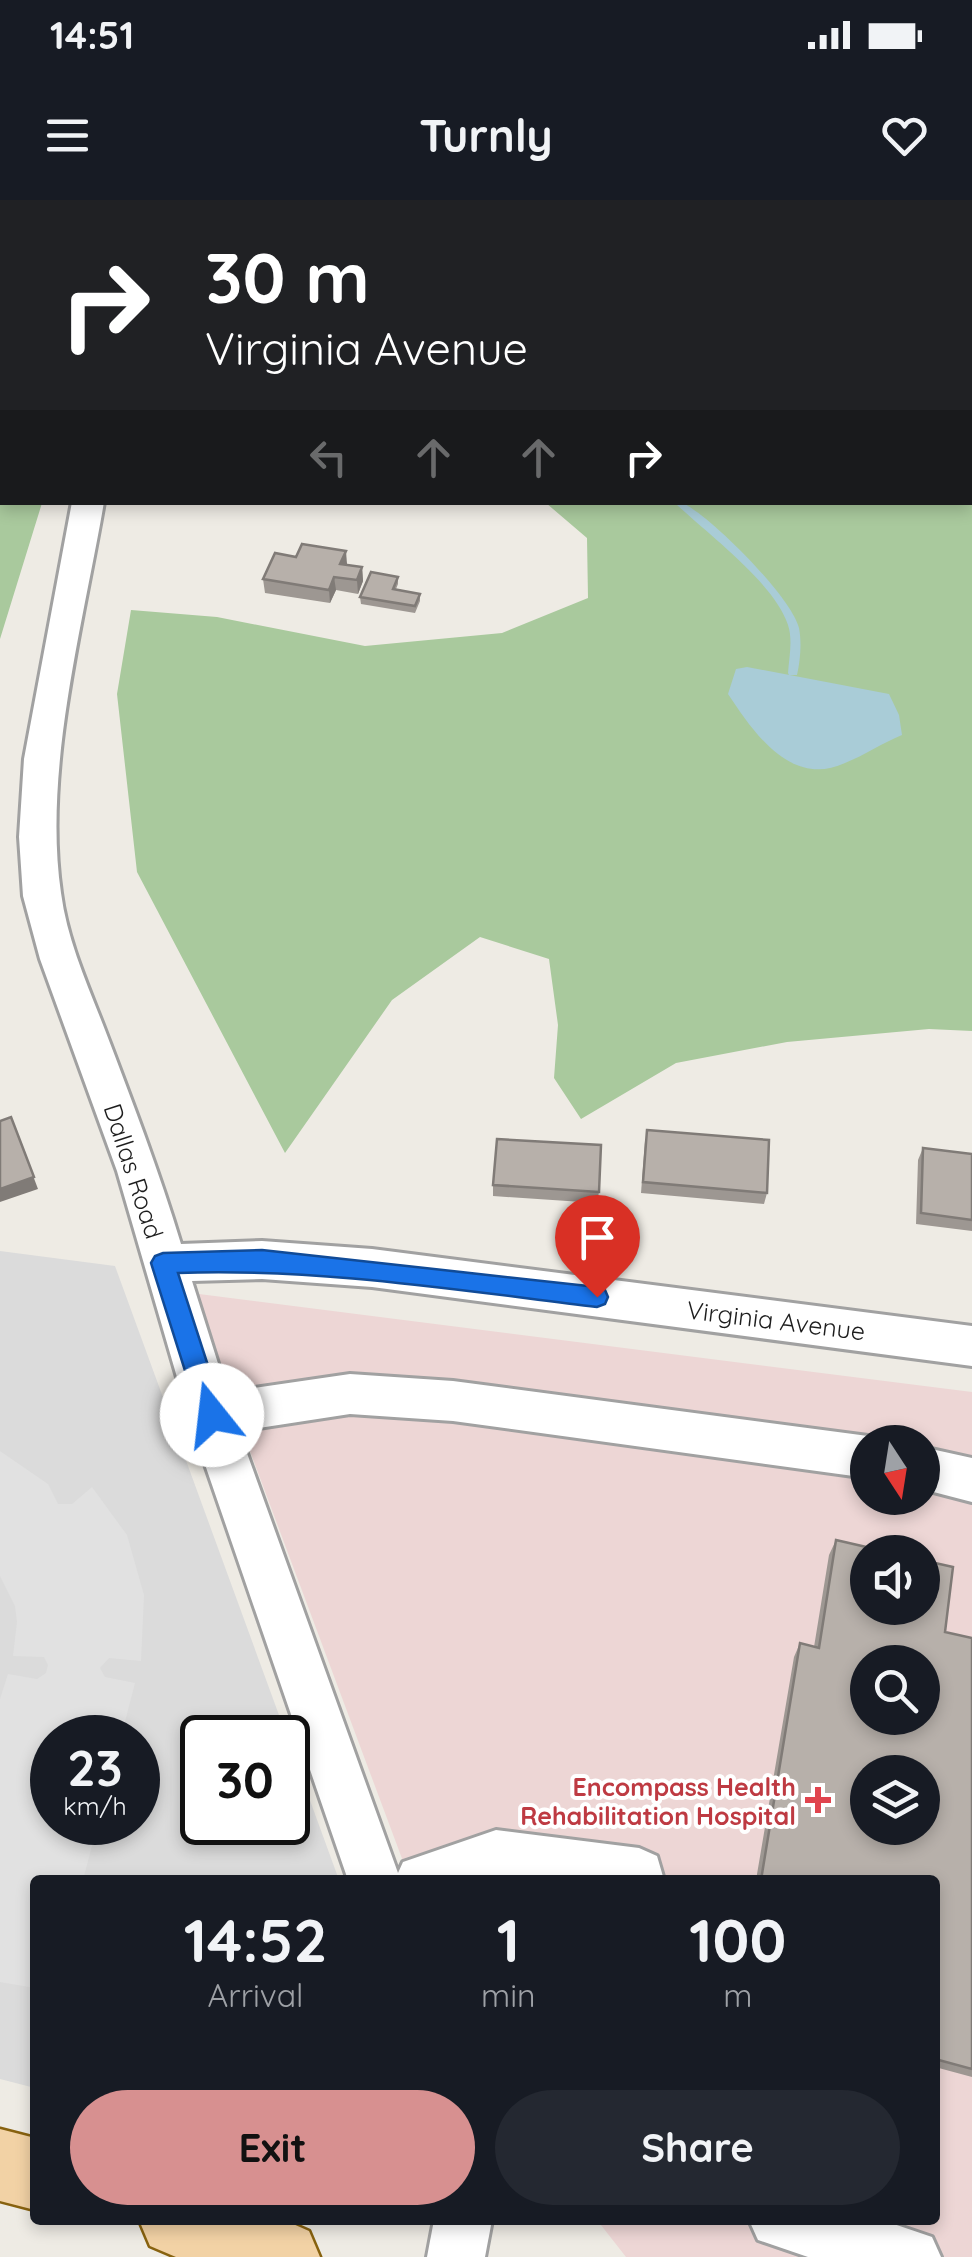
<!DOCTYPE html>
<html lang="en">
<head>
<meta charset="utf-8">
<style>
	body { margin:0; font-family:Quicksand,sans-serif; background:#242831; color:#f1f3f6; height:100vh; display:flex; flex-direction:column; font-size:38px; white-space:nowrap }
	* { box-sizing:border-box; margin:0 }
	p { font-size:32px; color:#9ea1a6 }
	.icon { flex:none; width:55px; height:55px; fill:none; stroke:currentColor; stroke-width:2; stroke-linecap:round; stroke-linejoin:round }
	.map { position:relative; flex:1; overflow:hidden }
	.details { position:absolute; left:30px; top:1675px; width:910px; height:350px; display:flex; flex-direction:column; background:#171b24; border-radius:10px; box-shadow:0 5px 15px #0003 }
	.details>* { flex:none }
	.guide { position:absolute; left:0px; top:0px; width:972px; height:305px; box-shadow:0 5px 15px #0003; background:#202124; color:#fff; overflow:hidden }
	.needle { width:65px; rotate:168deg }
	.fabs { position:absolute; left:850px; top:1225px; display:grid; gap:20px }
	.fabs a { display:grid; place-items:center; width:90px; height:90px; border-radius:50%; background:#171b24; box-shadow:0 5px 15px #0003; font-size:50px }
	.speed { position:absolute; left:30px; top:1515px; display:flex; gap:20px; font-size:50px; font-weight:700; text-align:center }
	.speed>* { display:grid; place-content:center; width:130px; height:130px; border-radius:50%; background:#171b24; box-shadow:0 5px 15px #0003; line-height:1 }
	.speed small { font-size:25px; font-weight:400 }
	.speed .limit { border:5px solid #111; border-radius:15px; background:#fff; color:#111 }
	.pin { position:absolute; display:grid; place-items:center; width:85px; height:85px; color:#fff; margin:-102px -42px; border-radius:50% 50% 50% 0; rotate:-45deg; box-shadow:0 0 10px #0007 }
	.pin .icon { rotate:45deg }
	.me { position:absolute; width:110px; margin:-55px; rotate:344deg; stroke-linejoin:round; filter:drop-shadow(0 0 8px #0008) }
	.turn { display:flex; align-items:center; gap:35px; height:210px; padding:0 40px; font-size:45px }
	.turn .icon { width:130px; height:130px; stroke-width:2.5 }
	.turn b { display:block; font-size:70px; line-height:85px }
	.lanes { display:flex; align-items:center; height:95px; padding:0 40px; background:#0003; justify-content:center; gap:50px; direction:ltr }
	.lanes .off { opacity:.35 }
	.eta { display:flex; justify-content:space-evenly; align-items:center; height:170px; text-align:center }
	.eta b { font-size:60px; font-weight:800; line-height:70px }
	.cta { display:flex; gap:20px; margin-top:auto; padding:20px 40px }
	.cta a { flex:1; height:115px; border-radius:60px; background:#d79090; color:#111; font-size:40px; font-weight:800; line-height:115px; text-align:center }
	.cta a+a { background:#242831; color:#f1f3f6 }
	.status { display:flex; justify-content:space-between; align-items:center; height:70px; padding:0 50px; background:#171b24; direction:ltr }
	.status svg { height:28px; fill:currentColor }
	header { display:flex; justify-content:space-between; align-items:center; height:130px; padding:0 40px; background:#171b24; font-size:45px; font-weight:800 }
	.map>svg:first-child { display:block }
	.residential { fill:#dbdbdb; fill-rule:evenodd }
	.commercial { fill:#edd6d5; fill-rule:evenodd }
	.forest { fill:#a9c99d }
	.parking { fill:#e1e1e1 }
	.water { fill:#a9ccd7 }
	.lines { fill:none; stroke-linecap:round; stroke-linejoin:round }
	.stream { fill:#a9ccd7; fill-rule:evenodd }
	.minor-casing { stroke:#a1a1a1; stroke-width:6 }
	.major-casing { stroke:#88620f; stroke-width:5 }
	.minor { fill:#fff; fill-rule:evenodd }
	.major { fill:#f2d2a5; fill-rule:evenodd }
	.wall { fill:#9d9792 }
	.shaded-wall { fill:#807b77 }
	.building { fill:#b7b0aa; stroke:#807b77; stroke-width:2.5; fill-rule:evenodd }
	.route { fill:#1a73e8; stroke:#114b97; stroke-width:2.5 }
	.health-dot { fill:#e0444e; stroke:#fff; stroke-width:4 }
	.labels { text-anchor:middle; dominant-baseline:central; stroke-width:8; stroke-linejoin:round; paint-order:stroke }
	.street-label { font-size:25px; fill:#1d1d1d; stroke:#fff }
	.health-label { font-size:25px; font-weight:bold; fill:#be3a42; stroke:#fff; text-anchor:end }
</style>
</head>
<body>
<div class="status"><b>14:51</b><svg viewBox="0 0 49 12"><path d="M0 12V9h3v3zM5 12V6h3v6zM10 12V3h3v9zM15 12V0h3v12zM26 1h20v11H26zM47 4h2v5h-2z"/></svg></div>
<header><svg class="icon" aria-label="menu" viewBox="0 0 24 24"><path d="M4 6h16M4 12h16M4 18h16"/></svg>Turnly<svg class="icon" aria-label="heart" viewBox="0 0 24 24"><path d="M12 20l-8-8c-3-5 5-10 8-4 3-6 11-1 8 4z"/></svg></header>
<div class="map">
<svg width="972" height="2057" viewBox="0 0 972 2057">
	<rect width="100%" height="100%" fill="#eeebe4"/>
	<path class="residential" d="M0,1051l115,15 172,471 -85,1v84h86v-82l51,140h-304v208l-35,-9zM52,1538h86v84h-86z"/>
	<path class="commercial" d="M191,1093l781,99v865h-346l-29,-37h338v-340h-525zM868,1242h54v56h-54zM868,1352h54v56h-54zM868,1462h54v56h-54zM868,1572h54v56h-54z"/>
	<g class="forest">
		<polygon points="339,0 972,0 972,831 929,829 787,842 676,863 581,919 554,878 558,825 549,759 480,737 392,800 285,953 137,672 117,494 131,410 217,417 365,446 502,433 588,398 587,338 546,303 970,302 970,2 336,2"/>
		<polygon points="0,252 2,302 42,303 0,439"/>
	</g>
	<polygon class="parking" points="0,1251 48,1284 58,1304 72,1304 92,1287 127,1335 144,1395 141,1461 109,1458 100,1468 105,1477 135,1483 121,1537 52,1538 52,1622 98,1623 83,1680 35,1680 35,1788 0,1782 0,1499 8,1474 37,1479 46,1473 48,1465 44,1457 13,1456 17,1422 15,1406 0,1376"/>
	<path class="water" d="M747,467l142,27 10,21 3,20c-20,8 -37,20 -57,28 -54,25 -91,-30 -117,-69l8,-25z"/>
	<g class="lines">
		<g class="stream">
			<polygon points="738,0 750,0 746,2 736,2"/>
			<polygon points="0,148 2,149 2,153 0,154"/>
			<polygon points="970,149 972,150 972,156 970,155"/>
			<path d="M674,302c8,0 8,-1 14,4 29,17 103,91 111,122 3,15 1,34 -2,47h-8l-1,-2c1,-15 5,-33 0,-48 -14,-43 -82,-92 -114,-123z"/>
		</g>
		<defs>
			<g id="minor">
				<path d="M72,302h32c-21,123 -61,268 -43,391 6,47 27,93 44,137 27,71 54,141 76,214l81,-3 110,8 600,77v40l-600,-79 -110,-8 -70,2 35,111 123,-18 103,7 415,55 16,6h-16v36l-415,-57 -103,-7 -111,17 159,442 5,-11 93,-32 143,18 18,8 7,24h-316l-160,-465 -71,-244 -77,-212 -17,-63 -4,-59 5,-78z"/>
				<polygon points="922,1247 972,1258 972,1302 922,1289"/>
				<polygon points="434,2020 492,2020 485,2057 427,2057"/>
				<polygon points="749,2020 882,2020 932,2037 941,2057 808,2057 758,2040"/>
			</g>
			<g id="major">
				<polygon points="0,1929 35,1938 35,2010 0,2001"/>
				<polygon points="139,2020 284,2020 309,2031 320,2057 176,2057 150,2046"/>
			</g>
		</defs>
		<use href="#minor" class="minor-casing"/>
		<use href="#major" class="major-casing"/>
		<use href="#minor" class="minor"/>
		<use href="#major" class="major"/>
	</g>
	<g class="wall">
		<polygon points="296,357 362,367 363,381 358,394 336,390 330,403 265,393 263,379"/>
		<polygon points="398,377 398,384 396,389 420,394 420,401 415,413 361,404 360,397"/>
		<polygon points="645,941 767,993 764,1004 641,993"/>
		<polygon points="923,948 972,954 972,1031 916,1024 918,960"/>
		<polygon points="493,985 599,992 597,1003 493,996"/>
		<polygon points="836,1340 945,1432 972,1438 972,1877 935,1867 935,1680 756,1680 794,1457 800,1443 814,1447 829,1355"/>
	</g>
	<g class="shaded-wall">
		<polygon points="346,351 347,364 340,364"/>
		<polygon points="362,367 363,381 358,394 357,380"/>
		<polygon points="334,377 336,390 330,403 329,390"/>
		<polygon points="11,917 38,989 0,1002 0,989"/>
	</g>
	<g class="building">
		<polygon points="302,344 346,351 340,364 362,367 357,380 334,377 329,390 263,379 275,353 296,357"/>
		<polygon points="371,372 398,377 393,389 420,394 415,406 360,397"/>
		<polygon points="11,917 34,977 0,989 0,921"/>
		<polygon points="647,930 769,940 767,993 643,982"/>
		<polygon points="497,939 601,945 599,992 493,985"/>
		<polygon points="923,948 972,954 972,1020 921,1013"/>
		<path d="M836,1340l52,12h-20v56h54v-48l31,7 -8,65 27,6v431l-37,-10v-179h-174l39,-237 19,5zM868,1462h54v56h-54zM868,1572h54v56h-54z"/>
	</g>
	<path class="route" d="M262,1050l335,37 8,3 3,7 -3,7 -8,3c-141,-17 -278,-39 -419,-34l46,142 -4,8 -8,3 -9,-3 -4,-8 -48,-152 4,-7 8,-3z"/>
	<path class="health-dot" d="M813 1585h10v10h10v10h-10v10h-10v-10h-10v-10h10z"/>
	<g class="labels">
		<g class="street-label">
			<text transform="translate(134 971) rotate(72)">Dallas Road</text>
			<text transform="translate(776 1120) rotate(7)">Virginia Avenue</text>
		</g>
		<g class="health-label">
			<text x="796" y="1586">Encompass Health<tspan x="796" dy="29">Rehabilitation Hospital</tspan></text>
		</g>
	</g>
</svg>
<div class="fabs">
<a><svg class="needle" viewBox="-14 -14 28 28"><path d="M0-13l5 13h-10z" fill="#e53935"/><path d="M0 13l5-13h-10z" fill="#9ea1a6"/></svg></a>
<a><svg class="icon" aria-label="sound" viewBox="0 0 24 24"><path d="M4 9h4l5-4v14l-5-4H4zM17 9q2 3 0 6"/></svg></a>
<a><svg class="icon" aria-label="search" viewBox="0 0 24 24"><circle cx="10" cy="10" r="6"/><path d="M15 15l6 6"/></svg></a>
<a><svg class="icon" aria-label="layers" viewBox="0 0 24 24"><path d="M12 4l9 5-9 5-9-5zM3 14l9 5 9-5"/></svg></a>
</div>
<div class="speed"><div>23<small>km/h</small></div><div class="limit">30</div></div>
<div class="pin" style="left:597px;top:1097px;background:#d93025"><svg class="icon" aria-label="arrive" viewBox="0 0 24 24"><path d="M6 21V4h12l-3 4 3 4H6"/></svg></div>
<svg class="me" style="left:212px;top:1215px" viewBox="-20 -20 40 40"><circle r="19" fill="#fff"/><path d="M0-13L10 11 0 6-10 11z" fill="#1a73e8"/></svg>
<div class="guide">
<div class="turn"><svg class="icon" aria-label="right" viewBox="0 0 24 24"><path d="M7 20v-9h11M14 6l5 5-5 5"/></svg><div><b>30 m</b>Virginia Avenue</div></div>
<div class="lanes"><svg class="icon off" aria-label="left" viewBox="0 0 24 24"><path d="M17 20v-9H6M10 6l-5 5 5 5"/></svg><svg class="icon off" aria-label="ahead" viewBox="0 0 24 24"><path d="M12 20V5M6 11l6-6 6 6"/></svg><svg class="icon off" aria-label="ahead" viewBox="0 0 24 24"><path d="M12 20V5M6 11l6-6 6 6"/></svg><svg class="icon" aria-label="right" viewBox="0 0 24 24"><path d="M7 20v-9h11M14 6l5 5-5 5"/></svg></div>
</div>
<section class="details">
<div class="eta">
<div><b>14:52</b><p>Arrival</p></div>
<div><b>1</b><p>min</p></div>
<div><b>100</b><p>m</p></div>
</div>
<div class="cta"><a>Exit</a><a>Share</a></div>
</section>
</div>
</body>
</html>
